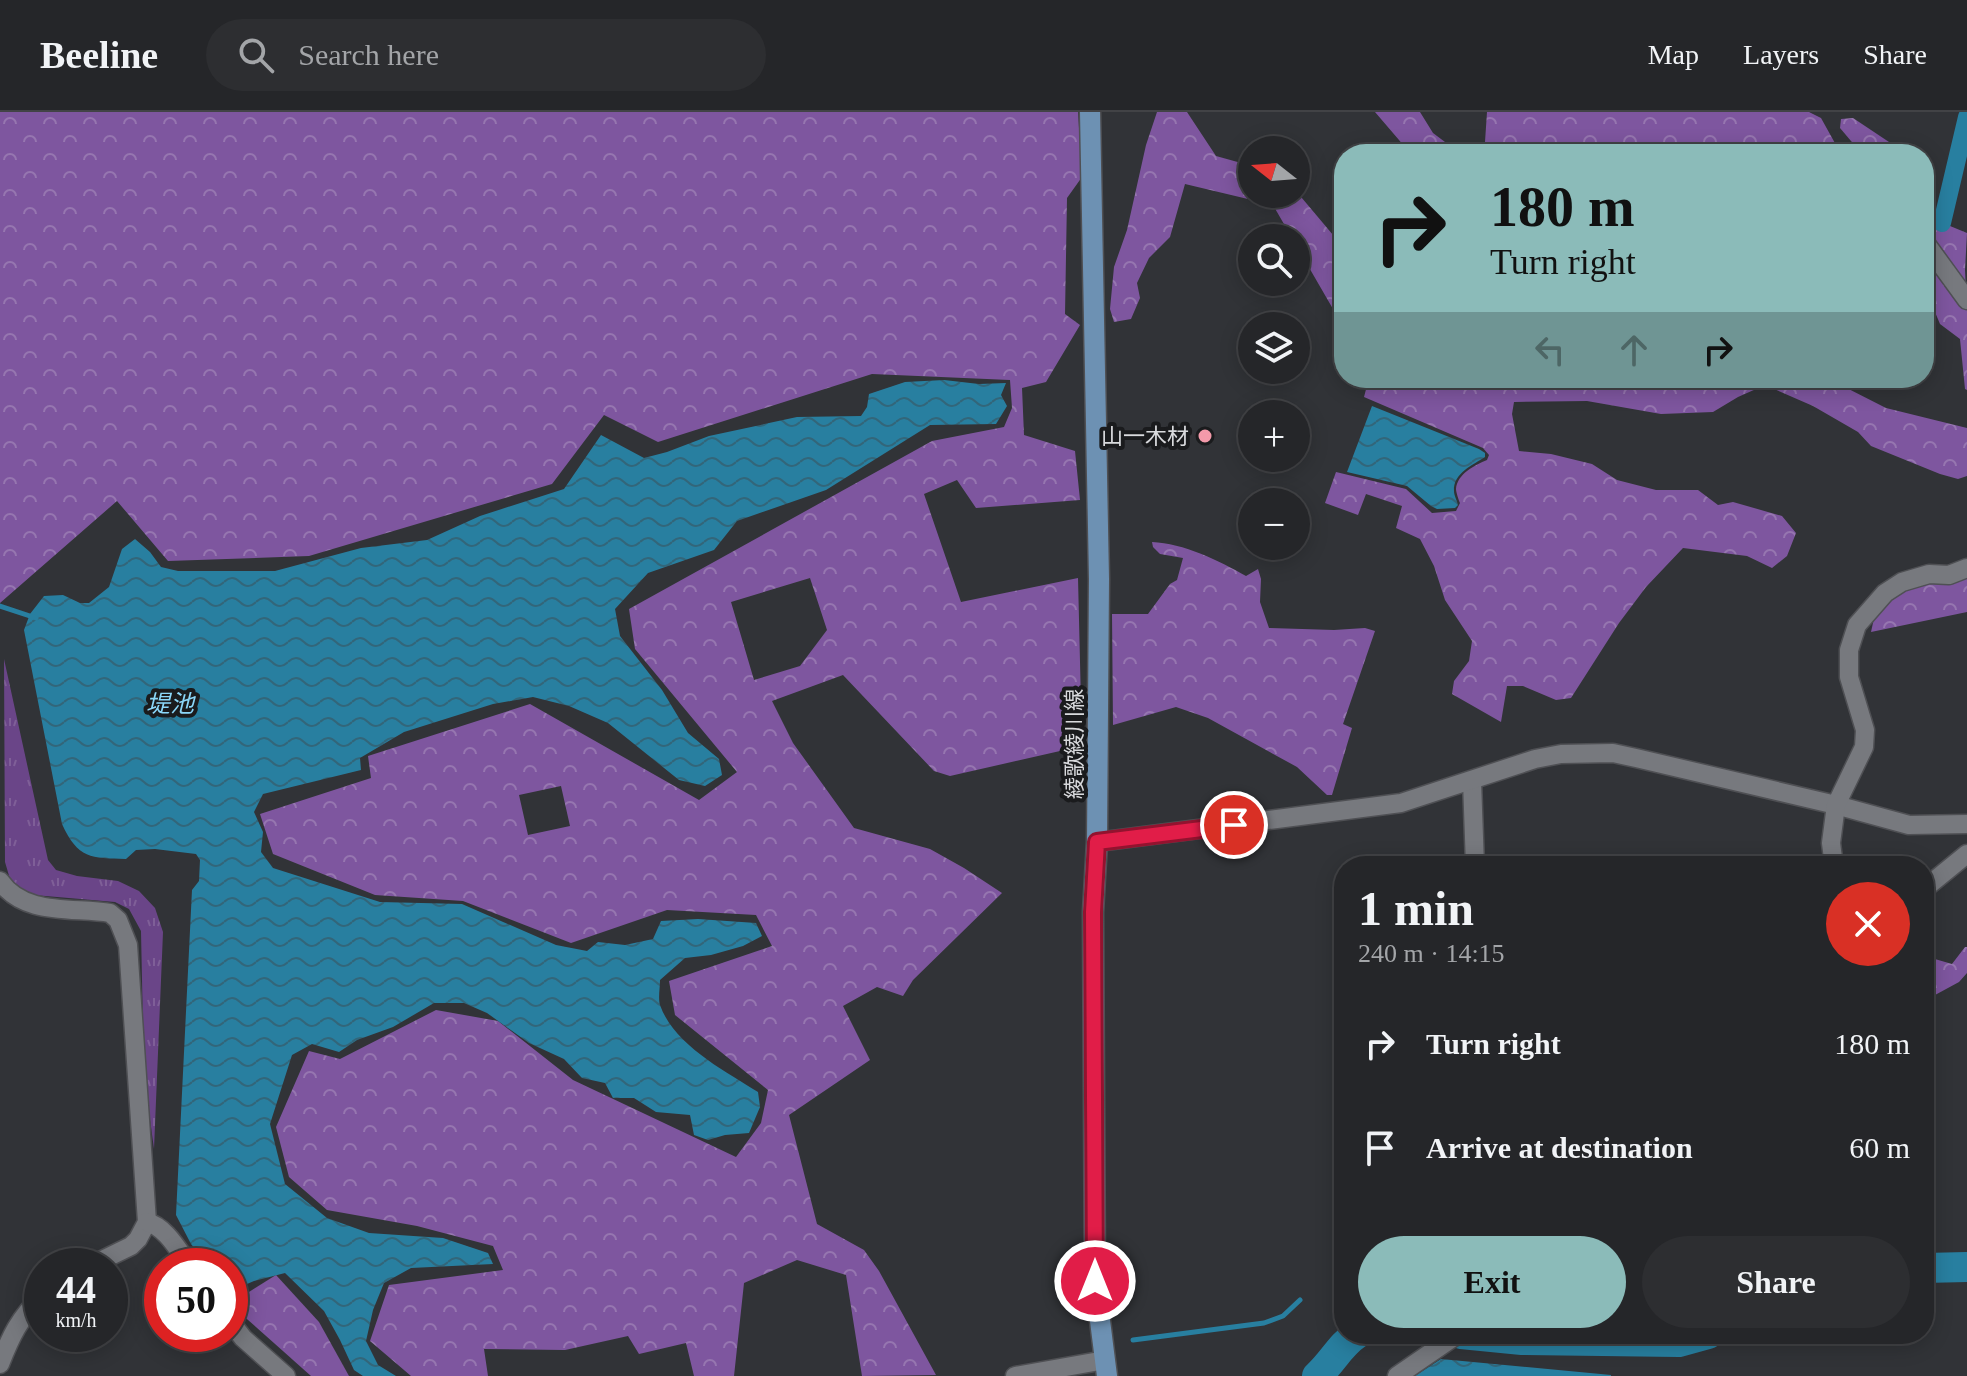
<!DOCTYPE html>
<html lang="en">
<head>
<meta charset="utf-8">
<style>
	body { margin:0; font-family:"Times New Roman","Noto Sans JP",serif; background:#2d2e31; color:#f1f3f6; height:100vh; display:flex; flex-direction:column; font-size:30px; white-space:nowrap }
	* { box-sizing:border-box; margin:0 }
	p { font-size:26px; color:#a3a5a8 }
	.icon { flex:none; width:44px; height:44px; fill:none; stroke:currentColor; stroke-width:2; stroke-linecap:round; stroke-linejoin:round }
	.map { position:relative; flex:1; overflow:hidden }
	.side { position:absolute; left:1334px; top:744px; width:600px; height:488px; display:flex; flex-direction:column; background:#252629; border-radius:32px; box-shadow:0 4px 20px #0003,0 0 0 2px #424346 }
	.side>* { flex:none }
	.guide { position:absolute; left:1334px; top:32px; width:600px; height:244px; border-radius:32px; box-shadow:0 4px 20px #0003,0 0 0 2px #424346; background:#8bbbb9; color:#111; overflow:hidden }
	.needle { width:52px; rotate:287deg }
	.tools { position:absolute; left:1238px; top:24px; display:grid; gap:16px }
	.tools a { display:grid; place-items:center; width:72px; height:72px; border-radius:50%; background:#252629; box-shadow:0 4px 20px #0003,0 0 0 2px #424346; font-size:40px }
	.speed { position:absolute; left:24px; top:1136px; display:flex; gap:16px; font-size:40px; font-weight:700; text-align:center }
	.speed>* { display:grid; place-content:center; width:104px; height:104px; border-radius:50%; background:#252629; box-shadow:0 4px 20px #0003,0 0 0 2px #424346; line-height:1 }
	.speed small { font-size:20px; font-weight:400 }
	.speed .limit { border:12px solid #d22; background:#fff; color:#111 }
	.pin { position:absolute; display:grid; place-items:center; width:68px; height:68px; color:#fff; margin:-34px; border:4px solid #fff; border-radius:50%; box-shadow:0 2px 8px #0007 }
	.me { position:absolute; width:88px; margin:-44px; rotate:0deg; stroke-linejoin:round; filter:drop-shadow(0 0 6px #0008) }
	.turn { display:flex; align-items:center; gap:28px; height:168px; padding:0 24px; font-size:36px }
	.turn .icon { width:104px; height:104px; stroke-width:2.5 }
	.turn b { display:block; font-size:56px; line-height:68px }
	.lanes { display:flex; align-items:center; height:76px; padding:0 24px; background:#0003; justify-content:center; gap:40px; direction:ltr }
	.lanes .off { opacity:.35 }
	.round { display:grid; place-items:center; flex:none; width:84px; height:84px; border-radius:42px; background:#2d2e31 }
	.headline { display:flex; align-items:center; justify-content:space-between; height:136px; padding:0 24px }
	h1 { font-size:48px; font-weight:700; line-height:60px }
	.button { display:flex; gap:16px; margin-top:auto; padding:16px 24px }
	.button a { flex:1; height:92px; border-radius:48px; background:#8bbbb9; color:#111; font-size:32px; font-weight:700; line-height:92px; text-align:center }
	.button a+a { background:#2d2e31; color:#f1f3f6 }
	ul { padding:0; list-style:none }
	li { display:flex; align-items:center; gap:24px; height:104px; padding:0 24px }
	li div { flex:1 }
	li b { display:block; font-size:30px }
	li em { font-style:normal }
	header { display:flex; align-items:center; gap:48px; box-sizing:border-box; height:112px; padding:0 40px; background:#252629; border-bottom:2px solid #424346 }
	header strong { font-size:38px }
	nav { display:flex; gap:44px; margin-inline-start:auto; font-size:28px }
	.search { width:560px; height:72px; background:#2d2e31; display:flex; align-items:center; gap:20px; box-sizing:border-box; padding:0 28px; border-radius:44px; color:#a3a5a8; font-size:30px }
	.map>svg:first-child { display:block }
	.grass { fill:url(#grass-tufts) }
	.forest { fill:url(#forest-crowns); fill-rule:evenodd }
	.water { fill:url(#water-waves) }
	.lines { fill:none; stroke-linecap:round; stroke-linejoin:round }
	.stream { stroke:#287fa0; stroke-width:5 }
	.canal { stroke:#287fa0; stroke-width:18 }
	.river { stroke:#287fa0; stroke-width:30 }
	.minor-casing { stroke:#4f5054; stroke-width:21 }
	.major-casing { stroke:#4f5054; stroke-width:23 }
	.minor { stroke:#77797e; stroke-width:18 }
	.major { stroke:#6d91b3; stroke-width:20 }
	.route-casing { stroke:#92132f; stroke-width:20 }
	.route { stroke:#e11d48; stroke-width:14 }
	.poi-dot { fill:#f39aaa; stroke:#1a1b1d; stroke-width:3 }
	.labels { text-anchor:middle; dominant-baseline:central; stroke-width:8; stroke-linejoin:round; paint-order:stroke }
	.poi-label { font-size:22px; fill:#d9dadd; stroke:#1a1b1d; text-anchor:end }
	.street-label { font-size:22px; fill:#d9dadd; stroke:#1a1b1d }
	.water-label { font-size:24px; font-style:italic; fill:#8bd7f9; stroke:#1a1b1d }
</style>
</head>
<body>
<header>
<strong>Beeline</strong>
<div class="search"><svg class="icon" aria-label="search" viewBox="0 0 24 24"><circle cx="10" cy="10" r="6"/><path d="M15 15l6 6"/></svg>Search here</div>
<nav><a>Map</a><a>Layers</a><a>Share</a></nav>
</header>
<div class="map">
<svg width="1967" height="1264" viewBox="0 0 1967 1264">
	<defs>
		<pattern id="grass-tufts" width="24" height="20" patternUnits="userSpaceOnUse" patternTransform="scale(2)"><rect width="24" height="20" fill="#6a4588"/><path d="M3 7l-1-3M5 7V3M7 7l1-3M15 17l-1-3M17 17v-4M19 17l1-3" fill="none" stroke="#7f5f98"/></pattern>
		<pattern id="forest-crowns" width="20" height="18" patternUnits="userSpaceOnUse" patternTransform="scale(2)"><rect width="20" height="18" fill="#7e569f"/><path d="M2 6a3 3 0 1 1 6 0M12 15a3 3 0 1 1 6 0" fill="none" stroke="#9676b0"/></pattern>
		<pattern id="water-waves" width="16" height="10" patternUnits="userSpaceOnUse" patternTransform="scale(2)"><rect width="16" height="10" fill="#287fa0"/><path d="M0 5q4-4 8 0t8 0" fill="none" stroke="#32667a"/></pattern>
	</defs>
	<rect width="100%" height="100%" fill="#313337"/>
	<polygon class="grass" points="4,547 48,748 56,758 77,764 118,769 139,779 155,796 163,820 154,1037 144,963 141,819 129,797 115,790 34,783 21,778 10,767 5,750"/>
	<g class="forest">
		<path d="M0,0h1078l4,65 -15,21 -2,116 15,11 -34,57 -24,6 2,47 51,16 5,49 -104,8 -19,-28 -33,14 37,108 117,-24 4,168 -132,30 -16,-5 -91,-96 -71,26 21,42 61,85 76,21 34,19 38,25 -89,87 -10,16 -26,-9 -34,19 27,54 -81,55 28,109 47,26 15,21 57,104 -74,1 -16,-101 -49,-15 -53,23 -10,93h-40l-8,-33 -47,11 -11,-18 -63,14 -81,-1 4,27h-77l-41,-35 19,-56 114,-15 -10,-24 -76,-20 -90,-16 -38,-33 -13,-50 33,-76 31,8 96,-49 62,11 75,59 163,77 25,-34 7,-33 -93,-75 -6,-34 103,-35 -16,-31 -89,-5 -96,33 -108,-42 -88,-6 -102,-41 -13,-40 111,-36 -3,-22 162,-52 169,96 38,-28 -102,-123 -6,-40 303,-168 72,-14 8,-19 -2,-28 -138,-6 -214,68 -54,-27 -52,69 -243,72 -141,5 -51,-60 -117,102zM810,466l17,52 -27,36 -46,14 -23,-78zM561,674l9,40 -42,9 -9,-40z"/>
		<polygon points="1157,0 1187,0 1216,44 1252,54 1252,82 1296,82 1296,79 1344,136 1344,216 1296,133 1296,126 1292,126 1273,93 1185,72 1170,125 1149,146 1137,171 1140,186 1131,207 1114,210 1110,197 1114,155 1127,118 1146,33"/>
		<polygon points="1375,0 1420,0 1433,21 1461,42 1411,42"/>
		<polygon points="1487,0 1809,0 1821,6 1841,42 1466,42 1485,30"/>
		<polygon points="1853,6 1907,42 1862,42 1840,16 1841,7"/>
		<polygon points="1924,54 1934,86 1934,111 1945,117 1950,114 1967,121 1965,158 1967,199 1967,278 1965,277 1960,227 1940,212 1932,193 1924,188"/>
		<path d="M1369,266h458l59,30 81,20v48l-9,3 -18,-5 -69,-28 -13,-14 -45,-26 -48,-21 -27,12 -25,15 -52,2 -74,-13 -73,1 -2,12 7,37 32,3 41,10 25,16 39,10h42l20,15 15,-3 49,14 14,17 -9,23 -15,12 -25,-12 -64,-8 -37,39 -27,36 -48,75 -15,2 -33,-14h-16l-6,36 -49,-28 2,-13 15,-20 3,-20 -27,-41 -11,-34 -14,-27 -24,-11 6,-22 -36,-12 -8,21 -33,-12 11,-31 70,17 26,24 24,-2 4,-8c-1,-2 -4,-11 -4,-14 1,-15 19,-24 31,-29l2,-5 -6,-7 -119,-51z"/>
		<path d="M1152,430c31,1 68,19 94,34l12,-7 3,10 -1,23 9,26 65,2 31,-2 10,3 -32,93 9,4 -20,67h-5l-30,-28 -89,-49 -32,-11 -63,18 -1,-111h36l22,-30 7,-4 6,-22 -23,-4 -7,-7z"/>
		<polygon points="1967,466 1967,500 1871,520 1875,502 1901,480 1926,471"/>
		<polygon points="1965,835 1967,835 1967,861 1959,870 1924,889 1924,846 1928,845 1952,852"/>
		<polygon points="276,1163 319,1210 349,1264 311,1264 230,1192"/>
	</g>
	<g class="water">
		<path d="M944,268l35,4 27,-1 -5,12 6,11 -11,18 -66,1 -104,65 -89,31 -23,29 -66,23 -33,36 5,27 42,54 26,43 31,26 3,16 -17,11 -26,-6 -71,-57 -39,-17 -36,-9 -40,7 -89,28 -44,26 1,12 -98,24 -9,18 9,20 -2,20 12,16 107,34 82,2 94,41 31,6 11,-9 27,3 28,-6 8,-18 37,-2 58,4 6,13 -19,10 -32,9 -26,3 -25,22c0,8 -2,18 0,25 14,40 65,66 98,87l2,15 -11,26 -24,2 -17,5 -14,-5 -4,-20 -34,-3 -22,-14h-21l-8,-15 -23,-5 -18,-19 -35,-16 -42,-30 -23,-10h-30l-41,24 -36,13 -18,12 -27,-8 -20,11 -22,69 15,60 42,34 42,15 74,5 45,15 5,11 -82,4 -27,15 -11,27 -7,31 12,24 18,11h-33l-9,-6 -14,-30 -16,-29 -39,-38 -31,8 -14,6 -10,-4v-17h-21l-18,-22 -15,-29 16,-325 7,-9 1,-21 -4,-6 -41,-5 -19,1 -10,9c-35,-1 -48,0 -64,-35l-38,-194 6,-16 14,-18 19,-1 17,8h9l20,-16 13,-38 13,-10 15,13 11,15 17,4h97l86,-23 66,-8 53,-24 84,-27 37,-54 43,23 23,-6 42,-16 88,-19 64,-1 6,-9 2,-13 36,-12z"/>
		<path d="M1372,294l107,43 6,4v4c-12,8 -32,16 -31,34 0,5 3,9 4,14l-3,3 -18,1 -6,-3 -24,-20 -60,-14z"/>
		<polygon points="1441,1247 1611,1263 1611,1264 1415,1264"/>
	</g>
	<g class="lines">
		<g class="stream">
			<polyline points="0,494 36,506"/>
			<polyline points="1133,1228 1264,1211 1283,1204 1300,1188"/>
		</g>
		<polyline class="canal" points="1942,111 1967,5"/>
		<g class="river">
			<polyline points="1924,1156 1967,1155"/>
			<polyline points="1461,1222 1522,1228 1679,1230 1708,1222"/>
			<path d="M1317,1264c15,-13 23,-31 40,-42"/>
		</g>
		<defs>
			<g id="minor">
				<polyline points="1924,129 1967,188"/>
				<polyline points="1472,669 1475,754"/>
				<polyline points="1097,730 1401,691 1535,647 1561,642 1613,641 1636,646 1836,693 1909,713 1967,712"/>
				<polyline points="1834,754 1831,731 1836,693 1864,635 1865,618 1849,565 1849,538 1857,513 1885,481 1902,470 1929,462 1949,463 1967,456"/>
				<path d="M0,769c24,35 73,26 110,32l8,7 10,25 19,277 -9,17 -7,7 -41,20"/>
				<polyline points="1924,777 1967,742"/>
				<path d="M147,1110c19,5 31,28 43,44"/>
				<polyline points="230,1209 243,1226 286,1264"/>
				<path d="M0,1252c10,-26 20,-48 42,-67"/>
				<polyline points="1015,1264 1105,1248"/>
				<polyline points="1397,1264 1458,1222"/>
			</g>
			<polyline id="major" points="1090,0 1099,467 1097,730 1093,800 1095,1169 1107,1264"/>
		</defs>
		<use href="#minor" class="minor-casing"/>
		<use href="#major" class="major-casing"/>
		<use href="#minor" class="minor"/>
		<use href="#major" class="major"/>
	</g>
	<g class="lines">
		<defs>
			<polyline id="route" points="1095,1169 1093,800 1097,730 1234,713"/>
		</defs>
		<use href="#route" class="route-casing"/>
		<use href="#route" class="route"/>
	</g>
	<circle class="poi-dot" cx="1205" cy="324" r="8"/>
	<g class="labels">
		<g class="poi-label">
			<text x="1189" y="324">山一木材</text>
		</g>
		<g class="street-label">
			<text transform="translate(1074 632) rotate(-90)">綾歌綾川線</text>
		</g>
		<g class="water-label">
			<text x="170" y="592">堤池</text>
		</g>
	</g>
</svg>
<div class="tools">
<a><svg class="needle" viewBox="-14 -14 28 28"><path d="M0-13l5 13h-10z" fill="#e53935"/><path d="M0 13l5-13h-10z" fill="#a3a5a8"/></svg></a>
<a><svg class="icon" aria-label="search" viewBox="0 0 24 24"><circle cx="10" cy="10" r="6"/><path d="M15 15l6 6"/></svg></a>
<a><svg class="icon" aria-label="layers" viewBox="0 0 24 24"><path d="M12 4l9 5-9 5-9-5zM3 14l9 5 9-5"/></svg></a>
<a>+</a>
<a>−</a>
</div>
<div class="speed"><div>44<small>km/h</small></div><div class="limit">50</div></div>
<div class="pin" style="left:1234px;top:713px;background:#d93025"><svg class="icon" aria-label="arrive" viewBox="0 0 24 24"><path d="M6 21V4h12l-3 4 3 4H6"/></svg></div>
<svg class="me" style="left:1095px;top:1169px" viewBox="-20 -20 40 40"><circle r="17" fill="#e11d48" stroke="#fff" stroke-width="3"/><path d="M0-11L8 9 0 5-8 9z" fill="#fff"/></svg>
<div class="guide">
<div class="turn"><svg class="icon" aria-label="right" viewBox="0 0 24 24"><path d="M7 20v-9h11M14 6l5 5-5 5"/></svg><div><b>180 m</b>Turn right</div></div>
<div class="lanes"><svg class="icon off" aria-label="left" viewBox="0 0 24 24"><path d="M17 20v-9H6M10 6l-5 5 5 5"/></svg><svg class="icon off" aria-label="ahead" viewBox="0 0 24 24"><path d="M12 20V5M6 11l6-6 6 6"/></svg><svg class="icon" aria-label="right" viewBox="0 0 24 24"><path d="M7 20v-9h11M14 6l5 5-5 5"/></svg></div>
</div>
<section class="side">
<div class="headline"><div><h1>1 min</h1><p>240 m · 14:15</p></div><a class="round" style="background:#d93025;color:#fff"><svg class="icon" aria-label="close" viewBox="0 0 24 24"><path d="M6 6l12 12M18 6L6 18"/></svg></a></div>
<ul>
<li><svg class="icon" aria-label="right" viewBox="0 0 24 24"><path d="M7 20v-9h11M14 6l5 5-5 5"/></svg><div><b>Turn right</b></div><em>180 m</em></li>
<li><svg class="icon" aria-label="arrive" viewBox="0 0 24 24"><path d="M6 21V4h12l-3 4 3 4H6"/></svg><div><b>Arrive at destination</b></div><em>60 m</em></li>
</ul>
<div class="button"><a>Exit</a><a>Share</a></div>
</section>
</div>
</body>
</html>
